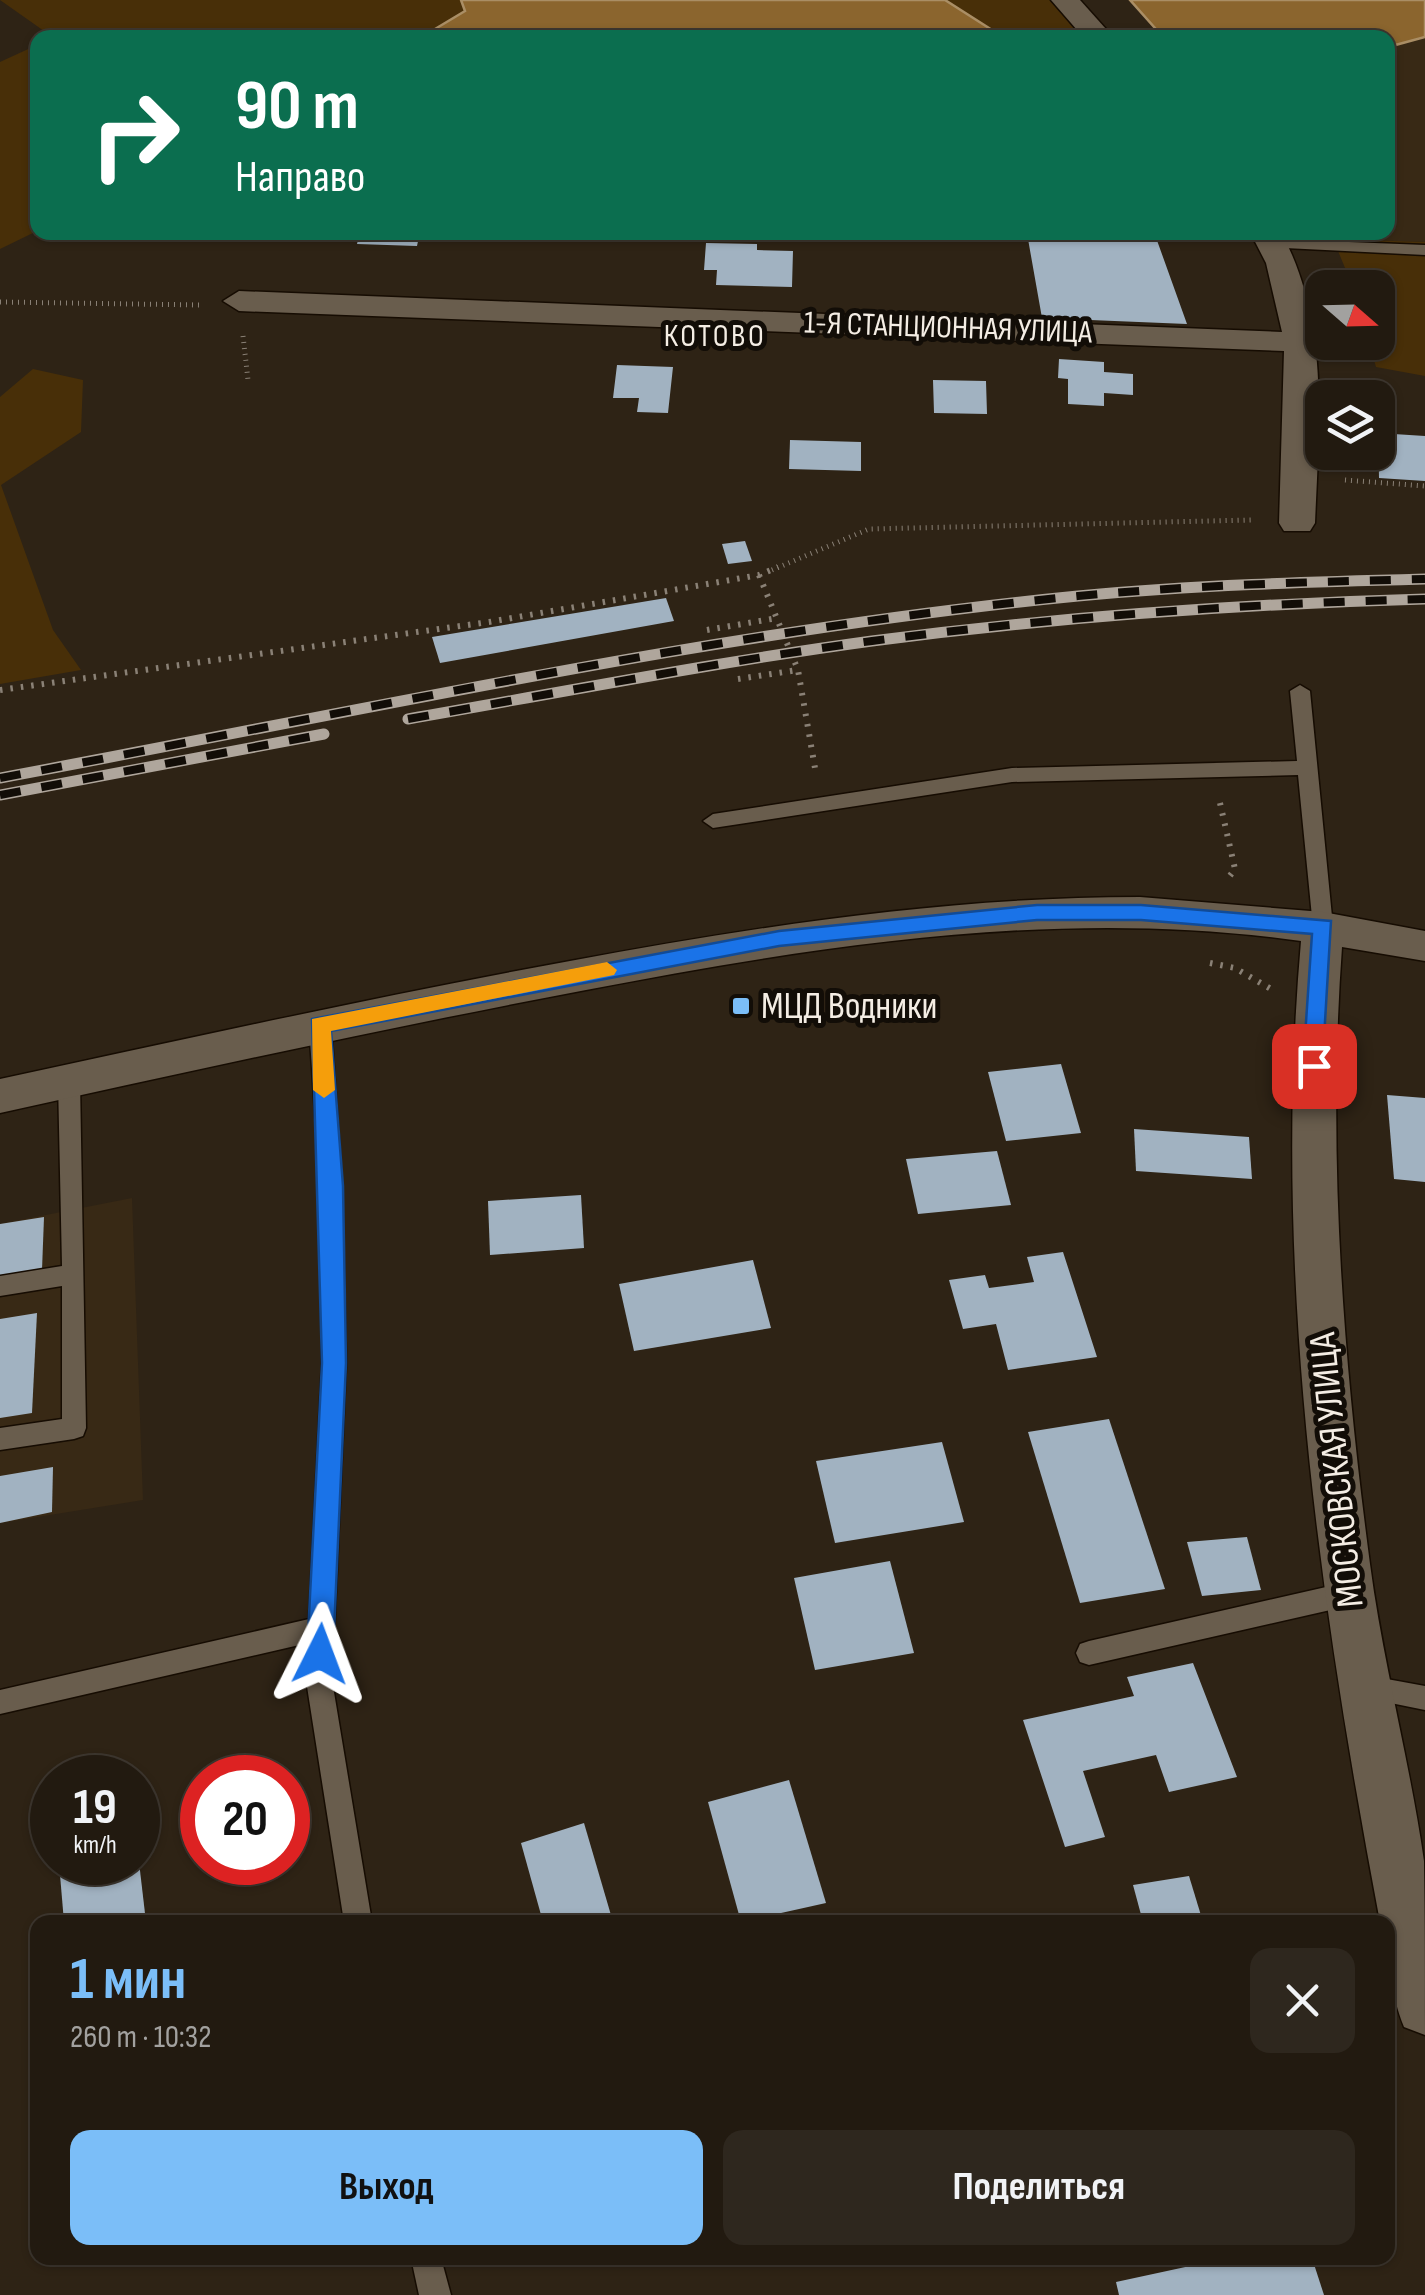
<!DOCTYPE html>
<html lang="ru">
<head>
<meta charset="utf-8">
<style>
	body { margin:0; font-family:"Sofia Sans Condensed",sans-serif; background:#2e271e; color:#f1f3f6; height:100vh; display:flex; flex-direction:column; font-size:38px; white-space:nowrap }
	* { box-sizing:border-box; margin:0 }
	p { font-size:32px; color:#a2a19f }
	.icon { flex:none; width:55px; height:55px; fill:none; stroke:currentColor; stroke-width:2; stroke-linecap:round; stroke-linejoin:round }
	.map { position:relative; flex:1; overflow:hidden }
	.drawer { position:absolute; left:30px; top:1915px; width:1365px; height:350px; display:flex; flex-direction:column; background:#221a10; border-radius:20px; box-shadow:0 2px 8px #0004,0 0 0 2px #3f3830 }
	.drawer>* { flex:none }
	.top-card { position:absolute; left:30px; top:30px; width:1365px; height:210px; border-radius:20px; box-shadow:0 2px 8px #0004,0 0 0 2px #3f3830; background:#0b6e4f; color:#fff; overflow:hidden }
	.needle { width:65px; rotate:110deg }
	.tools { position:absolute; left:1305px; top:270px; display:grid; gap:20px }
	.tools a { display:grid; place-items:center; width:90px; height:90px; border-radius:20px; background:#221a10; box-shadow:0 2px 8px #0004,0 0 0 2px #3f3830; font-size:50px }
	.speed { position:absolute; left:30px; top:1755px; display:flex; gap:20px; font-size:50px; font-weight:700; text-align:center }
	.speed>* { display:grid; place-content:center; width:130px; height:130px; border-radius:50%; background:#221a10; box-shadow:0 2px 8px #0004,0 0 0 2px #3f3830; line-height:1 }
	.speed small { font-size:25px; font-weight:400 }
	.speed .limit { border:15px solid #d22; background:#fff; color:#111 }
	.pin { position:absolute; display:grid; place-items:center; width:85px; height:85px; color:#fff; margin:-42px; border-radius:20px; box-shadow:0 5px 15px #0006 }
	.me { position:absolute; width:110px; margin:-55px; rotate:3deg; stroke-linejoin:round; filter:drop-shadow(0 0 8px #0008) }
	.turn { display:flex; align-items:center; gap:35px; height:210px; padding:0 40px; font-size:45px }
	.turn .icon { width:130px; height:130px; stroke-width:2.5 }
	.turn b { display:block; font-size:70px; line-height:85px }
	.round { display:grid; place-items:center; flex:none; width:105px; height:105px; border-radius:20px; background:#2e271e }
	.headline { display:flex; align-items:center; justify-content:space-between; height:170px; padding:0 40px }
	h1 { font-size:60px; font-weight:700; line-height:75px; color:#7bbef8 }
	.cta { display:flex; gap:20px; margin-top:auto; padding:20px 40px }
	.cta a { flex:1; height:115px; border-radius:20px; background:#7bbef8; color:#111; font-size:40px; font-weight:700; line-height:115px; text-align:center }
	.cta a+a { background:#2e271e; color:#f1f3f6 }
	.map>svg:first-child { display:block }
	.built { fill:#382915 }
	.green { fill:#482f08 }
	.water { fill:#8b652e; stroke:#aa8e65; stroke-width:2.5 }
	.building { fill:#a1b2c1 }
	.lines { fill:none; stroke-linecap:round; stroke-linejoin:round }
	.lane-casing { stroke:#160c02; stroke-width:3 }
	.street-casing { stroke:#160c02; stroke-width:3 }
	.path-far1 { stroke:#8a8176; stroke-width:5; stroke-dasharray:1 5; stroke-linecap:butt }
	.path { stroke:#8a8176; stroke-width:6; stroke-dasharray:2.5 8; stroke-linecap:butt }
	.lane { fill:#695d4d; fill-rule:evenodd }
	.street { fill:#695d4d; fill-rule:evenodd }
	.rail-casing { stroke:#afa69c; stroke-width:11 }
	.rail { stroke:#120d07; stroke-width:8; stroke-dasharray:21; stroke-linecap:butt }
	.route { fill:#1a73e8; stroke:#114b97; stroke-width:2.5 }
	.slow { fill:#f59e0b }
	.poi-dot { fill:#7bbef8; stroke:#120d07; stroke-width:4 }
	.labels { text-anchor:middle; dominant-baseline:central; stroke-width:10; stroke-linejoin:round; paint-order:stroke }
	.far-street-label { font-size:32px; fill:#f4ede4; stroke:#120d07 }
	.far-neighbourhood-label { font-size:32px; letter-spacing:2.5px; fill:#f4ede4; stroke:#120d07 }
	.poi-label { font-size:38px; fill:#f4ede4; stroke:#120d07; text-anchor:start }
	.street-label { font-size:38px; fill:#f4ede4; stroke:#120d07 }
</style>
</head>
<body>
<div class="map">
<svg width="1425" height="2295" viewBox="0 0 1425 2295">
	<rect width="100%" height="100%" fill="#2e2315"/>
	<g class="built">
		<polygon points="1425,37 1425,242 1333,239 1328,233 1388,232 1388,47"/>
		<polygon points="132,1198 143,1500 0,1523 0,1224"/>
	</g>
	<g class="green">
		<polygon points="0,0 461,0 466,10 425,35 406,32 390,37 54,38"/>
		<polygon points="945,0 1065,0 1100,37 1003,37"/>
		<polygon points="37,45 37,231 0,249 0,62"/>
		<polygon points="1333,239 1425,242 1425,376 1376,367 1369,343 1378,342 1378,288 1353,287"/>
		<polygon points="33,369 83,380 81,432 1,485 53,630 81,670 0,684 0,397"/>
	</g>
	<g class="water">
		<polygon points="461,0 945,0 1003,37 390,37 406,32 425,35 465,11"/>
		<polygon points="1130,0 1425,0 1425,37 1388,47 1388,38 1163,37"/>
	</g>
	<g class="building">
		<polygon points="360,232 420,232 417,246 357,244"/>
		<polygon points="552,232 612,232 611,238 551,236"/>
		<polygon points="1119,232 1154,232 1187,324 1042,318 1028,239 1122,239"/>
		<polygon points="706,243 757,244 757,250 793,251 792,287 716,285 717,270 704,270"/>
		<polygon points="1059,359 1104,362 1104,372 1133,374 1133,395 1104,393 1104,406 1068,404 1068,379 1058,378"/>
		<polygon points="617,365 673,367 668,413 637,412 639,398 613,398"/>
		<polygon points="933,380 986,381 987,414 934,413"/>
		<polygon points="1378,433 1425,436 1425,481 1379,478"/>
		<polygon points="790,440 861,442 861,471 789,469"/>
		<polygon points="745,541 752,561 728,564 722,544"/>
		<polygon points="666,598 674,621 440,663 432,637"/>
		<polygon points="1061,1064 1081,1133 1006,1141 988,1072"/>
		<polygon points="1387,1095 1425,1098 1425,1182 1394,1179"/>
		<polygon points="1134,1129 1249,1137 1252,1179 1136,1171"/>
		<polygon points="997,1151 1011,1205 918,1214 906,1159"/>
		<polygon points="581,1195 584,1248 490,1255 488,1201"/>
		<polygon points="44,1217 42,1270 0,1276 0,1224"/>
		<polygon points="1063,1252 1097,1357 1008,1370 996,1324 963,1329 949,1280 985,1275 989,1288 1034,1282 1027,1257"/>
		<polygon points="753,1260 771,1328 634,1351 619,1284"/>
		<polygon points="37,1313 32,1413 0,1418 0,1319"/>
		<polygon points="1109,1419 1165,1589 1080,1603 1028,1432"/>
		<polygon points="942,1442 964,1522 835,1543 816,1461"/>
		<polygon points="53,1467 52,1512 0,1523 0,1476"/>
		<polygon points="1247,1537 1261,1590 1202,1596 1187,1542"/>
		<polygon points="890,1561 914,1653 815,1670 794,1578"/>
		<polygon points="1193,1663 1237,1777 1169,1792 1156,1755 1083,1771 1105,1837 1065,1847 1023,1720 1134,1696 1127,1677"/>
		<polygon points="789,1780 826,1903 741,1922 708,1802"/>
		<polygon points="584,1823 613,1922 543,1922 521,1843"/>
		<polygon points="139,1862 146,1922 64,1922 59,1863"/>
		<polygon points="1189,1876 1203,1922 1143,1922 1133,1885"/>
		<polygon points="1227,2258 1312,2258 1324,2295 1119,2295 1116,2282"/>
	</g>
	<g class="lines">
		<defs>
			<g id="lane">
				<polygon points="1273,239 1425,245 1425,255 1267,247 1265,244"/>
				<polygon points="1300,685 1310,691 1333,927 1323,935 1313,927 1298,775 1012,782 713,828 703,821 713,814 1012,768 1297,761 1290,691"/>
				<polygon points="320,1017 331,1025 342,1186 346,1363 332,1680 372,1922 344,1922 306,1680 308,1643 0,1714 0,1690 309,1619 322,1363 320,1186 309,1025"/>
				<polygon points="69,1073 80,1081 86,1428 83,1436 74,1439 0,1450 0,1428 62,1419 62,1286 0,1296 0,1276 62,1266 58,1081"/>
				<polygon points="1348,1582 1357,1586 1361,1594 1357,1602 1348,1606 1089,1665 1080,1662 1076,1653 1080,1644 1089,1641"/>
				<polygon points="1365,1675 1425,1686 1425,1710 1356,1696 1352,1687 1356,1678"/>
				<polygon points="411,2258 441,2258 451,2295 419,2295"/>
			</g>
			<g id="street">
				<polygon points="1051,0 1080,0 1114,38 1084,38"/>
				<path d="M1250,232h31c49,91 38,192 34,291l-5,8h-26l-5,-8 5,-172 -1045,-40 -16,-10 16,-10 1043,41 -16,-69z"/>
				<path d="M1140,897l183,15 102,19v30l-83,-14c-15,206 1,413 28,617 13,100 40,198 54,297 1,56 1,118 1,174l-21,-8c-14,-35 -16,-68 -16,-105h-8c-61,-323 -108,-651 -79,-981 -240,-34 -479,4 -715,49 -196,37 -391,80 -586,123v-34c190,-41 379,-83 570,-118 189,-35 377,-64 570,-64z"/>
			</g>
		</defs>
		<use href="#lane" class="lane-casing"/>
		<use href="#street" class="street-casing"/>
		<g class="path-far1">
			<polyline points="0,302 201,305"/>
			<polyline points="243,336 248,380"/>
			<polyline points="1345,480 1425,486"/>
			<polyline points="772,570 869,529 1251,520"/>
		</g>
		<g class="path">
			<polyline points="759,575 798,670 816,774"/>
			<polyline points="707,630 777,618"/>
			<polyline points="738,679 798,670"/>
			<polyline points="0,690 489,622 759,575 778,567"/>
			<polyline points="1220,803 1235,869 1229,877"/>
			<polyline points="1210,963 1235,968 1271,989"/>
		</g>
		<use href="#lane" class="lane"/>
		<use href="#street" class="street"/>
		<defs>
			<g id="rail">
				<path d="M408,719c155,-27 309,-57 464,-78 184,-24 368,-37 553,-42"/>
				<path d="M0,778c357,-66 716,-147 1078,-182 116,-11 231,-14 347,-17"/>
				<polyline points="0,795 324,734"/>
			</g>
		</defs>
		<use href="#rail" class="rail-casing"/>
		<use href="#rail" class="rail"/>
	</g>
	<polygon class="route" points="1037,905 1141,905 1331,921 1322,1072 1314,1075 1303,1066 1312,934 1141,920 1037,920 779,946 331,1031 343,1186 346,1363 333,1654 329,1663 320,1667 311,1663 307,1654 322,1363 312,1019 779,931"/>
	<polygon class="slow" points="607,962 617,970 614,975 331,1031 335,1090 324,1098 313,1090 312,1019"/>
	<rect class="poi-dot" x="731" y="996" width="20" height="20" rx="5"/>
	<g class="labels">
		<g class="far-street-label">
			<text transform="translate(948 328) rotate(2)">1-Я СТАНЦИОННАЯ УЛИЦА</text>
		</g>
		<g class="far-neighbourhood-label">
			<text x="715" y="336">КОТОВО</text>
		</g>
		<g class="poi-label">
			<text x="761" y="1006">МЦД Водники</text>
		</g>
		<g class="street-label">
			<text transform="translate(1337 1470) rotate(-96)">МОСКОВСКАЯ УЛИЦА</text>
		</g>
	</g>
</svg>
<div class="tools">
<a><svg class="needle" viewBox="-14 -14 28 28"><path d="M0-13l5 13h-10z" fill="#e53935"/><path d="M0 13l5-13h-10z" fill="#a2a19f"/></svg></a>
<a><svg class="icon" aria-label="layers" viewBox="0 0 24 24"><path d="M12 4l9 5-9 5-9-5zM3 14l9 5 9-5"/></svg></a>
</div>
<div class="speed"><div>19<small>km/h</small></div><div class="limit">20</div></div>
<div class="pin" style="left:1314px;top:1066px;background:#d93025"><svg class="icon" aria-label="arrive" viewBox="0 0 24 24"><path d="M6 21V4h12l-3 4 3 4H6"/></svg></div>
<svg class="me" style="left:320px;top:1654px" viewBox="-20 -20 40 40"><path d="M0-17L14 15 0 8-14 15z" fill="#1a73e8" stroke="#fff" stroke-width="4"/></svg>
<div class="top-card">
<div class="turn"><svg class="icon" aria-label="right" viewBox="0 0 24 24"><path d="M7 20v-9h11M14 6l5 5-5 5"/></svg><div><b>90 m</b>Направо</div></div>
</div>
<section class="drawer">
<div class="headline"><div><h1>1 мин</h1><p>260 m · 10:32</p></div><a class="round"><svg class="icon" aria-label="close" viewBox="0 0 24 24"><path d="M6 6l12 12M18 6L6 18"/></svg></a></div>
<div class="cta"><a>Выход</a><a>Поделиться</a></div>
</section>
</div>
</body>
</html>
